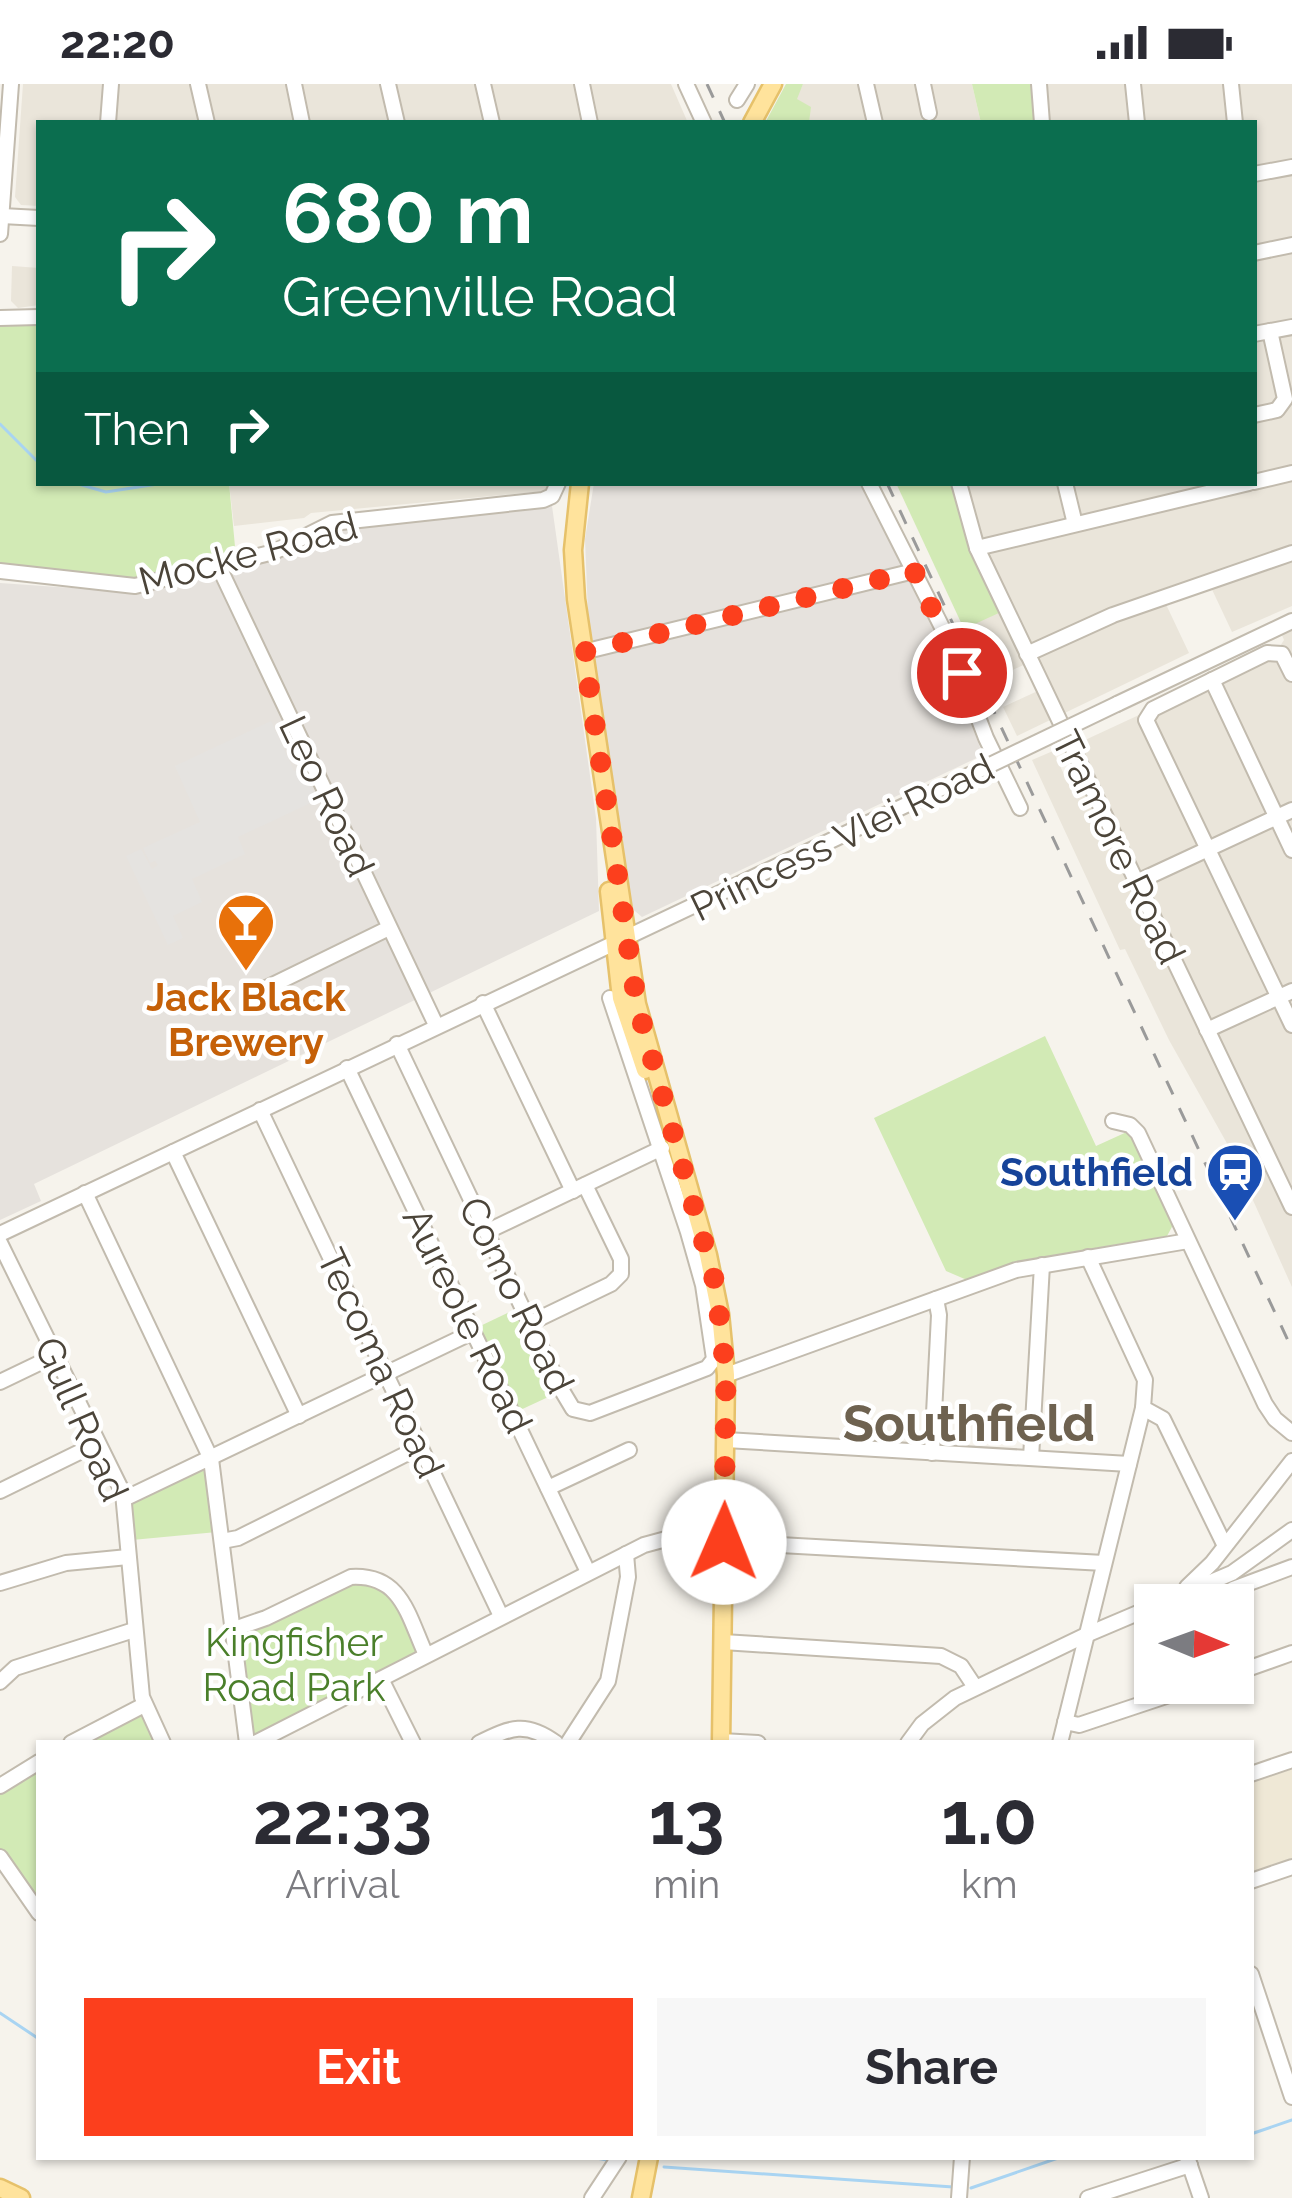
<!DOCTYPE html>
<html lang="en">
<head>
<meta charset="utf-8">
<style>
	body { margin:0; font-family:Raleway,sans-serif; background:#f7f7f7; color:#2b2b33; height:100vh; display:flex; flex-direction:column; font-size:45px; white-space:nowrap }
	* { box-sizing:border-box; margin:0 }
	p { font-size:39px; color:#7c7c81 }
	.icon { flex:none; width:66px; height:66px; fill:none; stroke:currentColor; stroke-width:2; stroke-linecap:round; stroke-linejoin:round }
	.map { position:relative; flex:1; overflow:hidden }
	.details { position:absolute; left:36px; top:1656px; width:1218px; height:420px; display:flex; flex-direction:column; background:#fff; border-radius:0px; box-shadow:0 3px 9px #0004 }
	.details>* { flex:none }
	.hud { position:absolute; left:36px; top:36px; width:1221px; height:366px; border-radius:0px; box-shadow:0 3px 9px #0004; background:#0b6e4f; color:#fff; overflow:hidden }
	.needle { width:78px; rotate:91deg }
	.fabs { position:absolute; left:1134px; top:1500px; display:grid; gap:24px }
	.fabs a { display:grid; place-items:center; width:120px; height:120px; border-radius:0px; background:#fff; box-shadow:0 3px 9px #0004; font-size:60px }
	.pin { position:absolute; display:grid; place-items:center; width:102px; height:102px; color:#fff; margin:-51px; border:6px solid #fff; border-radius:50%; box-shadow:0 3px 12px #0007 }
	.me { position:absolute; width:132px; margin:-66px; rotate:1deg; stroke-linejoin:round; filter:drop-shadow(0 0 9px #0008) }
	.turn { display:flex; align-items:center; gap:42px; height:252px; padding:0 48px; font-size:54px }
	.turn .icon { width:156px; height:156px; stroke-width:2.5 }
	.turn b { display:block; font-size:84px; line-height:102px }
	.then { display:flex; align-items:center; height:114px; padding:0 48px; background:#0003; gap:24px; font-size:45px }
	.eta { display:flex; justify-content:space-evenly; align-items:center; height:204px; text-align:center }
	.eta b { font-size:72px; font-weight:700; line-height:84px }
	.action { display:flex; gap:24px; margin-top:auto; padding:24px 48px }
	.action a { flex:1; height:138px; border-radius:0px; background:#fc3f1d; color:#fff; font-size:48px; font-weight:700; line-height:138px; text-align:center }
	.action a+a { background:#f7f7f7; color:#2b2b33 }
	.status { display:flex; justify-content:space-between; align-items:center; height:84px; padding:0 60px; background:#fff; direction:ltr }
	.status svg { height:33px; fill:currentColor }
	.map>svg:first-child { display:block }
	.residential { fill:#eae5da }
	.industrial { fill:#e6e2dd }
	.education { fill:#efe8d6 }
	.green { fill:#d2eab5 }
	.parking { fill:#e5e3e0 }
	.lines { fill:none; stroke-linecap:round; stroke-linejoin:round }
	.stream { stroke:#a9d4f2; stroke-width:3 }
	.minor-casing { stroke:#c2bbae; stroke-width:18 }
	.major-casing { stroke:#e6c16a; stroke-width:21 }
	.minor { stroke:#fff; stroke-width:14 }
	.major { stroke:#ffe39c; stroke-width:16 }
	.rail { stroke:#9a9a9a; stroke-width:3; stroke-dasharray:15 15; stroke-linecap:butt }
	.minor-bridge-casing { stroke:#c2bbae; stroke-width:18; stroke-linecap:butt }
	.minor-bridge { stroke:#fff; stroke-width:14 }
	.route { stroke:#fc3f1d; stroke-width:21; stroke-dasharray:0 37.8 }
	.labels { text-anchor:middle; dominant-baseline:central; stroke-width:9; stroke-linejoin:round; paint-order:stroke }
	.street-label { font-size:39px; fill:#4b4439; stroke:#fff }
	.food-label { font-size:39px; font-weight:bold; fill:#c56008; stroke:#fff }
	.transit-label { font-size:39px; font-weight:bold; fill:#164399; stroke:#fff; text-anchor:end }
	.park-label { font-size:39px; fill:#4a7f2a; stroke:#fff }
	.district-label { font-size:51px; font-weight:bold; fill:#6e6250; stroke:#fff }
</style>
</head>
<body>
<div class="status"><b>22:20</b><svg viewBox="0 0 49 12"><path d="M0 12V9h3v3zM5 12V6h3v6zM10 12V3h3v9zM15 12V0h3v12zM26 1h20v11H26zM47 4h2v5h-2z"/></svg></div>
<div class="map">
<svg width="1292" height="2114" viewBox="0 0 1292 2114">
	<rect width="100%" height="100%" fill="#f6f3ec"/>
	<g class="residential">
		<polygon points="23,0 671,0 688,39 39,39 39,122 21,121 15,113"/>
		<polygon points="803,0 972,0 981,39 809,39 810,23 796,15"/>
		<polygon points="1038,0 1292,0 1292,522 1232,548 1208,497 1163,514 1189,569 1017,652 1003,623 1042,605 1030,578 991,596 966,544 958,399 1254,399 1254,39 1042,39"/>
		<polygon points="12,182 39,184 39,221 18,224 11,217"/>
		<polygon points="229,399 548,399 550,402 545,407 311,429 304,434 234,442"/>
		<polygon points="1292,537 1292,1203 1229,1063 1169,956 1125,865 1120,866 1032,676 1053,667 1069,701 1085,695 1070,663 1277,567 1284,556 1279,544"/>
	</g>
	<g class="industrial">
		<polygon points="594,399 863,399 957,590 956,601 983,671 642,833 629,822 590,581 585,455"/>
		<polygon points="552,422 596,734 599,827 34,1100 41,1117 0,1136 0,499 130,508 280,473 325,448"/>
	</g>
	<polygon class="education" points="1292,1685 1292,1774 1251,1788 1251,1699"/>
	<g class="green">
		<polygon points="786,0 803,0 797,15 811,23 809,39 765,39"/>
		<polygon points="972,0 1035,0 1039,39 981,39"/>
		<polygon points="39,237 39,399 229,399 236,473 127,497 0,483 0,242"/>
		<polygon points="896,399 955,399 1001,528 964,545"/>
		<polygon points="1045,952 1096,1062 1129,1047 1173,1141 1167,1152 1024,1176 967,1196 946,1187 874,1034"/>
		<polygon points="518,1224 559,1308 516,1328 476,1244"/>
		<polygon points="198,1385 208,1388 217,1448 132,1456 130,1422 135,1415"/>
		<polygon points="351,1493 390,1502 426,1571 247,1659 231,1546"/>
		<polygon points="136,1631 144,1634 157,1659 79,1659"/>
		<polygon points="39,1683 39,1822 0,1764 0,1708"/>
	</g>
	<polygon class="parking" points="271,637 294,687 302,684 317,716 238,753 245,770 192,795 202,818 173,832 183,854 168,861 126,772 141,765 152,785 158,781 155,777 150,779 143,764 200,738 175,682"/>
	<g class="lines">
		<g class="stream">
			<polyline points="0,340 39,379"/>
			<polyline points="75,399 106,408 164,399"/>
			<polyline points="0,1929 39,1955"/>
			<polyline points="1251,2050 1292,2036"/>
			<polyline points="591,2073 607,2076"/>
			<polyline points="664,2083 953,2103"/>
			<polyline points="971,2104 1061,2073"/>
		</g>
		<defs>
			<g id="minor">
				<polyline points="198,0 207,39"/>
				<polyline points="294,0 302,39"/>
				<polyline points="388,0 397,39"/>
				<polyline points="483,0 492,39"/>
				<polyline points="582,0 590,39"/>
				<polyline points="686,0 704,39"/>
				<polyline points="866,0 875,39"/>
				<polyline points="923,0 929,29"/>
				<polyline points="1039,0 1042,39"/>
				<polyline points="1133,0 1137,39"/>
				<polyline points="1231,0 1235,39"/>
				<polyline points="737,16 747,0"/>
				<polyline points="108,39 111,0"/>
				<polyline points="1254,90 1292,83"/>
				<polyline points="2,132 39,134"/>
				<polyline points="0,150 11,0"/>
				<polyline points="1254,169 1292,161"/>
				<polyline points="0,234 39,233"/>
				<polyline points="1254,250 1292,243"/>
				<polyline points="1254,331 1277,326 1285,315 1270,247"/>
				<polyline points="1254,398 1292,389"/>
				<polyline points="869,399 948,555 986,654 1020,724"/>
				<polyline points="959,399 977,464 1292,1123"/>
				<polyline points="1065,399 1075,440"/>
				<polyline points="977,464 1249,399"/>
				<polyline points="219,483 436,941"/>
				<polyline points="0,487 135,502 274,468 332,439 543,416 552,412 558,399"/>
				<polyline points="583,568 914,487"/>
				<polyline points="1027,570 1113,531 1292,469"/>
				<polyline points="1292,590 1282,570 1267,569 1153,625 1146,636 1292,941"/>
				<polyline points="1212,596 1292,766"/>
				<polyline points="1117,620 1292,537"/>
				<polyline points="1137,798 1292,726"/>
				<polyline points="250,912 389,844"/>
				<polyline points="483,919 573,1107"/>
				<polyline points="1207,946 1292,907"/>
				<polyline points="397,960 561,1305 573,1325 590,1329 707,1284 714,1275 703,1201 688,1148 610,914"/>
				<polyline points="347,984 588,1488"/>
				<polyline points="260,1026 501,1532"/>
				<polyline points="1113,1037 1130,1041 1138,1049 1265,1320 1275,1335 1292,1349"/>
				<polyline points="173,1068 299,1332"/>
				<polyline points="85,1109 211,1375 247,1659"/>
				<polyline points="486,1148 662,1064"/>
				<polyline points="0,1150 963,694"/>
				<polyline points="0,1159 123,1409 142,1613 163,1659"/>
				<polyline points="1088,1173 1145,1296 1143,1324 1163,1335 1224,1460"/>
				<polyline points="530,1239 611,1200 621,1190 621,1175 585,1101"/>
				<polyline points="726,1291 1016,1186 1188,1157"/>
				<polyline points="0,1298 54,1272"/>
				<polyline points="726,1356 1129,1380"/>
				<polyline points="932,1369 939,1231 936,1215"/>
				<polyline points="1031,1374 1042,1181"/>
				<polyline points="548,1404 629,1366"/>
				<polyline points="0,1407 96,1360"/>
				<polyline points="124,1415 473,1248"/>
				<polyline points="222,1457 238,1454 420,1363"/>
				<polyline points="724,1458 1104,1479"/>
				<polyline points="0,1499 66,1479 128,1473"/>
				<polyline points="1187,1503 1212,1479 1292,1377"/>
				<polyline points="1219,1521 1224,1510 1233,1505 1292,1483"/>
				<path d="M231,1546l35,-12 85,-41c51,-3 57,39 75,78"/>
				<polyline points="723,1558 941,1572 961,1582 975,1603"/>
				<polyline points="1233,1590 1292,1569"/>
				<polyline points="381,1595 413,1659"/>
				<polyline points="0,1598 15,1584 134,1546"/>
				<polyline points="1065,1638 1079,1641 1205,1599"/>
				<polyline points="721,1657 758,1659"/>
				<polyline points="71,1659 144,1621"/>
				<polyline points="255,1659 644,1461 725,1439"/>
				<path d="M479,1659c32,-16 47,-22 77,0"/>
				<polyline points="568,1659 608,1597 628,1493 626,1470"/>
				<polyline points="908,1659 922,1640 955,1614 1086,1551 1232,1489 1292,1446"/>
				<polyline points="1060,1659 1143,1324"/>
				<polyline points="1251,1690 1292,1676"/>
				<polyline points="0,1702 39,1678"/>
				<polyline points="0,1773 39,1829"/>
				<polyline points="1251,1797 1292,1783"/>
				<polyline points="1251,1890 1292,2013"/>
				<polyline points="1187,2073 1201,2114"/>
				<polyline points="592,2114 619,2073"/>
				<polyline points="959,2114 962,2073"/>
				<polyline points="1088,2114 1190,2081"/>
			</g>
			<g id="major">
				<polyline points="752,39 773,0"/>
				<polyline points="580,399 573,466 576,515 637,920 708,1171 720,1230 726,1291 721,1659"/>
				<polyline points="609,807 621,914 645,986"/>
				<polyline points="0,2104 21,2114"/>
				<polyline points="641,2114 649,2073"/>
			</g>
		</defs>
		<use href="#minor" class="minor-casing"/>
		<use href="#major" class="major-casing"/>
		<use href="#minor" class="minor"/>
		<use href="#major" class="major"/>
		<g class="rail">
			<polyline points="707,0 725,39"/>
			<polyline points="887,399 1292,1265"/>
		</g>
		<defs>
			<polyline id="minor-bridge" points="963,694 1117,620"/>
		</defs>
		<use href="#minor-bridge" class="minor-bridge-casing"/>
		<use href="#minor-bridge" class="minor-bridge"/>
	</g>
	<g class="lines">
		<polyline class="route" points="724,1458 726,1291 716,1202 637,920 584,568 914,487 962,589"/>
	</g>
	<defs>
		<symbol id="bar-pin" viewBox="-11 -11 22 30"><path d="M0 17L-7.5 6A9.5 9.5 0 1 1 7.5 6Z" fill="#e8710a" stroke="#fff"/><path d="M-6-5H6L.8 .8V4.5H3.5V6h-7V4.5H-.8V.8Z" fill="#fff"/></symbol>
		<symbol id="station-pin" viewBox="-11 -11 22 30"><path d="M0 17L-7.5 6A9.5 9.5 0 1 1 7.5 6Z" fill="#1a4fb4" stroke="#fff"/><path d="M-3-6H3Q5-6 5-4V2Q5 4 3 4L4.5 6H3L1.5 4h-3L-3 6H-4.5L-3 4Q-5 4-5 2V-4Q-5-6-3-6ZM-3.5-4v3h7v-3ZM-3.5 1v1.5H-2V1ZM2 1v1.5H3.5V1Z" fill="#fff"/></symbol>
	</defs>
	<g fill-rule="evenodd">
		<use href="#bar-pin" x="213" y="805" width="66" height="90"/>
		<use href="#station-pin" x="1202" y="1055" width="66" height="90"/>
	</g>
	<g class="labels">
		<g class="street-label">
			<text transform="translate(248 469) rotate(-15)">Mocke Road</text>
			<text transform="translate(327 712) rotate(65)">Leo Road</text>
			<text transform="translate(842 753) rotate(-26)">Princess Vlei Road</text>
			<text transform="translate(1119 763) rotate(64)">Tramore Road</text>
			<text transform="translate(517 1211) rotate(64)">Como Road</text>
			<text transform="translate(468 1236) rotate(64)">Aureole Road</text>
			<text transform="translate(381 1279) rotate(65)">Tecoma Road</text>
			<text transform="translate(82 1335) rotate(66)">Gull Road</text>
		</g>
		<g class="food-label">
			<text x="246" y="913">Jack Black<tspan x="246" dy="45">Brewery</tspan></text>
		</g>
		<g class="transit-label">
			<text x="1193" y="1088">Southfield</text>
		</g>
		<g class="park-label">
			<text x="294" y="1558">Kingfisher<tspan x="294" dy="45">Road Park</tspan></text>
		</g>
		<g class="district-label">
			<text x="969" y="1339">Southfield</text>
		</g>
	</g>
</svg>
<div class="fabs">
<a><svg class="needle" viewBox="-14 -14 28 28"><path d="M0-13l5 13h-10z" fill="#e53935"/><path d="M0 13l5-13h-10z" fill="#7c7c81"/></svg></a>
</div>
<div class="pin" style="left:962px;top:589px;background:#d93025"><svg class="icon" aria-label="arrive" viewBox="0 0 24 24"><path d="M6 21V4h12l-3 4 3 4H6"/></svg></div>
<svg class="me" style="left:724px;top:1458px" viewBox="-20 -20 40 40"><circle r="19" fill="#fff"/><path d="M0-13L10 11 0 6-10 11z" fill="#fc3f1d"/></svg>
<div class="hud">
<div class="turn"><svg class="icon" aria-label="right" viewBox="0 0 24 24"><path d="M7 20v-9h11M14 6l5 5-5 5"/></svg><div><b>680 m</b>Greenville Road</div></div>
<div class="then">Then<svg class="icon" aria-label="right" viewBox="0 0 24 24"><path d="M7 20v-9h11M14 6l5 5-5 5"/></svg></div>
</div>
<section class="details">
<div class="eta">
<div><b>22:33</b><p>Arrival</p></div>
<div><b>13</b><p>min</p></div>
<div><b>1.0</b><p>km</p></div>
</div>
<div class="action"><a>Exit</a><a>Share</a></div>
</section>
</div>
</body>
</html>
